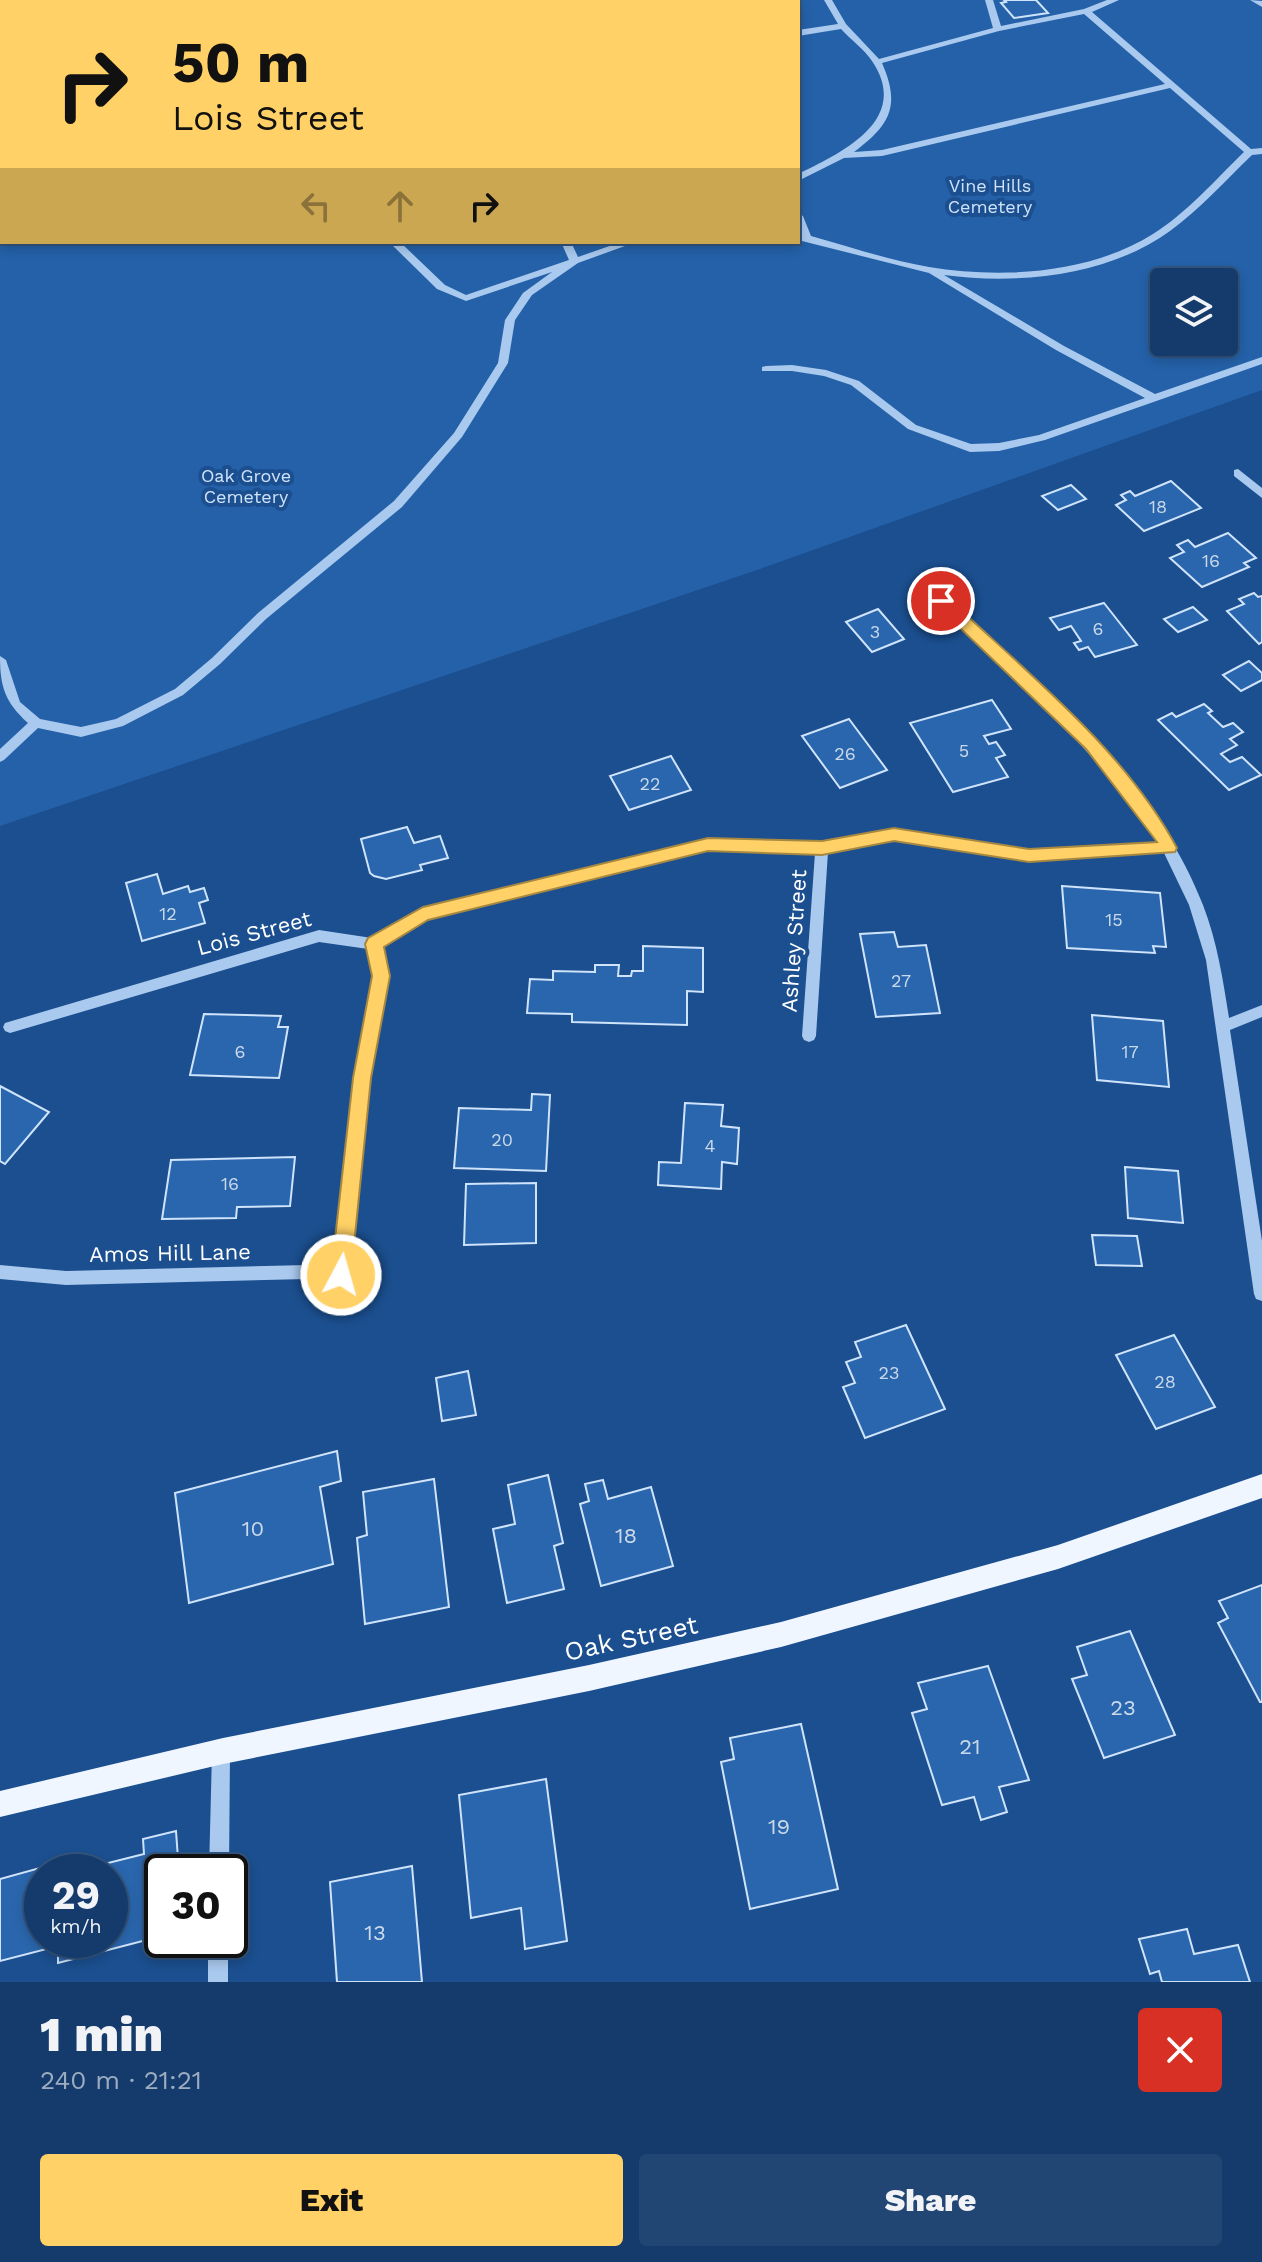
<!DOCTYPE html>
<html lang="en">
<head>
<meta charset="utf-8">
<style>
	body { margin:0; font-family:"Work Sans",sans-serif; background:#214673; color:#f1f3f6; height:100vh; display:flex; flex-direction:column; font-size:30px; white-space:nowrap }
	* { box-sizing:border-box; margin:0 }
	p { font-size:26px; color:#9dadc1 }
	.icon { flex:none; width:44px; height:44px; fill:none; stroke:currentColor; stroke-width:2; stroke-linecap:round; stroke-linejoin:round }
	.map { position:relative; height:1982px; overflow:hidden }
	.panel { display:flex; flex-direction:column; background:#143b6b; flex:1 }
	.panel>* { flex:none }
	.banner { position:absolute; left:0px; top:0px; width:800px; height:244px; box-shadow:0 4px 12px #0003,0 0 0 2px #33557e; background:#ffd166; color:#111; overflow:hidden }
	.fabs { position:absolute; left:1150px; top:268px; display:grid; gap:16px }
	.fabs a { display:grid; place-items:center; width:88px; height:88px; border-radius:8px; background:#143b6b; box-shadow:0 4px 12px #0003,0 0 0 2px #33557e; font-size:40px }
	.speed { position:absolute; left:24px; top:1854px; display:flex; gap:16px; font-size:40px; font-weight:700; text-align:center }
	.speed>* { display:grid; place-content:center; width:104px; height:104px; border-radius:50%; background:#143b6b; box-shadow:0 4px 12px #0003,0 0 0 2px #33557e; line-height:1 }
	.speed small { font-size:20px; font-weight:400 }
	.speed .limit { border:4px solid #111; border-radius:12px; background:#fff; color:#111 }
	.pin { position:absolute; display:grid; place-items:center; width:68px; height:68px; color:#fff; margin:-34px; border:4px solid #fff; border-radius:50%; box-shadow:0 2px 8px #0007 }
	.me { position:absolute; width:88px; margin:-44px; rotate:6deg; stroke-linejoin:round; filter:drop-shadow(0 0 6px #0008) }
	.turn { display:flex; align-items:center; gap:28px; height:168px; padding:0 40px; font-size:36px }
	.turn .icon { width:104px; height:104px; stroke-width:2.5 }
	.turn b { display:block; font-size:56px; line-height:68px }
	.lanes { display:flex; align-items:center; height:76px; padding:0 40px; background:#0003; justify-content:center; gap:40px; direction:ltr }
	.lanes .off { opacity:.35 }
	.round { display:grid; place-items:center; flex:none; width:84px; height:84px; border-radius:8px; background:#214673 }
	.headline { display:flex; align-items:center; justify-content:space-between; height:136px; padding:0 40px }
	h1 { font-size:48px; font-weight:800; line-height:60px }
	.action { display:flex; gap:16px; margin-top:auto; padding:16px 40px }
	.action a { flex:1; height:92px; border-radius:8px; background:#ffd166; color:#111; font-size:32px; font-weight:800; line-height:92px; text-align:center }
	.action a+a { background:#214673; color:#f1f3f6 }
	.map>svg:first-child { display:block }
	.green { fill:#2461a8; fill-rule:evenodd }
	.building { fill:#2a66ad; stroke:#cfe3fa; stroke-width:2 }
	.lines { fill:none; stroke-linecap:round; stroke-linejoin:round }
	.minor { fill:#a9c9ee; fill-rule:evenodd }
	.major { fill:#f0f6ff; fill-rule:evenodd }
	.route { fill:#ffd166; stroke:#a68842; stroke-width:2 }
	.labels { text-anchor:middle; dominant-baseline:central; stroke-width:8; stroke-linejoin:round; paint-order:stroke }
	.far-park-label { font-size:18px; fill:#cfe3fa; stroke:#1b4f8f }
	.number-label { font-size:18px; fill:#cad9ea }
	.street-label { font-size:22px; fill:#fff; stroke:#1b4f8f }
	.near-number-label { font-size:22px; fill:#cad9ea }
	.near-street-label { font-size:26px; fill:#fff; stroke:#1b4f8f }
</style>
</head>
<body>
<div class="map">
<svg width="1262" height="1982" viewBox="0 0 1262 1982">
	<rect width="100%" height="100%" fill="#1b4f8f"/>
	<path class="green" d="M0,0h1262v390l-502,179 -760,257zM2,2h796v240h-796zM1164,282h60v60h-60z"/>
	<g class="building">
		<polygon points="1004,0 1036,0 1048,13 1014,18 1001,3 1006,2"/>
		<polygon points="1171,481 1201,508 1144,531 1116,505 1126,500 1121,495 1130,491 1135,496"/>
		<polygon points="1071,485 1086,499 1058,510 1042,496"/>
		<polygon points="1228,533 1256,558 1244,563 1249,567 1202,587 1170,558 1184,552 1177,545 1188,540 1195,547"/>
		<polygon points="1254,593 1258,597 1262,596 1262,642 1259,644 1227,611 1244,604 1239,599"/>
		<polygon points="1104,603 1137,645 1095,657 1088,647 1079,650 1074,643 1081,641 1071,626 1059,630 1050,618"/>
		<polygon points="1193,607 1207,620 1178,632 1164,619"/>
		<polygon points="878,609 904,639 872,652 846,622"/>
		<polygon points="1249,661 1262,673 1262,680 1241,691 1223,675"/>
		<polygon points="992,700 1011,729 984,736 989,744 996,742 1005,755 996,758 1008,777 953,792 910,723"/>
		<polygon points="1204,704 1212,711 1208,713 1223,727 1233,723 1243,732 1230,739 1237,745 1221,754 1230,762 1242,757 1261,775 1229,790 1158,720 1172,713 1176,717"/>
		<polygon points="849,719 887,770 840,788 802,736"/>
		<polygon points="671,756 691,790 629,810 610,776"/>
		<polygon points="407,827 414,843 440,836 448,858 420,865 422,870 386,879 374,876 370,873 361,839"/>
		<polygon points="157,874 163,894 188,886 190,892 204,888 208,900 199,903 205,923 142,941 126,883"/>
		<polygon points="1062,886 1160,893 1166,947 1153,946 1155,953 1067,948"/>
		<polygon points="894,932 898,947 926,945 940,1013 876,1017 860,934"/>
		<polygon points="643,946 703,948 703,992 687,991 687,1025 572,1022 572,1014 527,1013 530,979 553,980 553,971 595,972 595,965 619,965 618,976 631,976 632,971 643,971"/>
		<polygon points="204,1014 281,1016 278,1027 288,1027 279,1078 190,1075"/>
		<polygon points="1092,1015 1163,1021 1169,1087 1097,1080"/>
		<polygon points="0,1086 49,1112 5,1164 0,1161"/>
		<polygon points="532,1094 550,1095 546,1171 454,1168 459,1108 531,1110"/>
		<polygon points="685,1103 723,1105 721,1126 739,1128 737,1164 722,1162 721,1189 658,1185 659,1162 681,1163"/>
		<polygon points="295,1157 290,1206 237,1207 236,1218 162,1219 171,1160"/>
		<polygon points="1125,1167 1178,1171 1183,1223 1128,1218"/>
		<polygon points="536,1183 536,1243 464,1245 466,1184"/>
		<polygon points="1092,1235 1137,1236 1142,1266 1096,1265"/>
		<polygon points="906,1325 945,1409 865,1438 843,1387 855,1383 846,1362 861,1357 855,1342"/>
		<polygon points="1174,1335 1215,1407 1156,1429 1116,1355"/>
		<polygon points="468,1371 476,1415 442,1421 436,1378"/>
		<polygon points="337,1451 341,1481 320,1487 333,1564 189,1603 175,1493"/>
		<polygon points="548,1475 563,1543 554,1546 564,1589 507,1603 493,1529 515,1524 508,1485"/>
		<polygon points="434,1479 449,1607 365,1624 357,1538 367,1535 363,1492"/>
		<polygon points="603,1480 608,1499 651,1487 673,1566 601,1586 580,1504 589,1501 585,1484"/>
		<polygon points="1262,1585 1262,1702 1260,1702 1218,1623 1228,1618 1219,1601"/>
		<polygon points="1130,1631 1175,1735 1104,1758 1072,1679 1087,1675 1077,1647"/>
		<polygon points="988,1666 1029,1780 999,1787 1007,1812 981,1820 974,1797 942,1805 912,1713 927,1709 918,1683"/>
		<polygon points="801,1724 838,1889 750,1909 721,1762 734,1759 730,1738"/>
		<polygon points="546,1779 567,1941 525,1949 521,1908 471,1918 459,1795"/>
		<polygon points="176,1831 179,1872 192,1869 192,1872 162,1872 162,1936 58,1963 58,1946 0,1961 0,1879 47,1866 47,1872 42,1872 42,1940 110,1940 108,1863 144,1854 143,1839"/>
		<polygon points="412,1866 422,1982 337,1982 330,1882"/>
		<polygon points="1187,1929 1194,1954 1238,1945 1250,1982 1162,1982 1159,1971 1150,1974 1139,1939"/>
	</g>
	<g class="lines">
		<g class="minor">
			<rect x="514" y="0" width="8" height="2"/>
			<polygon points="709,0 718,0 719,2 710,2"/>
			<path d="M824,0h8l14,24 33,35 114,-31 -8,-28h8l8,26 83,-17 23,-9h12l-27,12 159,137 11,-1v6l-10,1c-27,26 -52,54 -82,76 -62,45 -151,54 -226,44l120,71 91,48 107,-37v7l-217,76 -46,11 -29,1 -62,-23 -57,-44 -27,-9 -32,-5h-30v-4l4,-1 26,-1 34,5 33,11 57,44 55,19 28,-1 40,-8 106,-37 -89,-48 -127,-77 -131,-33v-6h3l-3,-6v-15l5,3 8,20c39,11 78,24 118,31 73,12 160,7 224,-33 35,-22 62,-54 91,-82l-74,-64 -288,68 -38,2 -46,23v-7c43,-21 114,-54 74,-113 -8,-12 -21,-21 -31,-32l-43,7v-6l40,-6zM1084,14l81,70 -283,66 -28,2c36,-27 47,-46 28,-89l117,-32z"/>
			<polygon points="1250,0 1262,1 1262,7"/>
			<rect x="0" y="137" width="2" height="6"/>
			<path d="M389,242h11l45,43 21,10 103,-35 -8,-18h10l7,15 43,-15h15l-58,21 -46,32 -17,25 -7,43 -46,74 -60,70 -136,112 -46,45 -37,31 -60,31 -42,11 -43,-9 -34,32 -4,2v-13l28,-26c-23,-21 -28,-36 -28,-67l6,4 14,42 20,17 41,8 35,-8 59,-30 37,-31 46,-45 136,-112 60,-68 44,-70 7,-43 18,-27 29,-21 -86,29 -29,-12z"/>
			<polygon points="1238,469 1262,488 1262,498 1234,476 1234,470"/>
			<path d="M941,597l4,1c97,90 209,181 258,307 14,36 20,75 26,113l33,-13v12l-32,13 32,211v60l-6,-2 -2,-5 -48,-334 -17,-55 -25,-52 -135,8 -135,-21 -66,12 -12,184 -2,4 -5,2 -5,-2 -2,-4 13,-183 -107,-3 -281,69 -46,27 7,30 -19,102 -22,202 -6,2 -34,-3 -241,6 -66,-6v-14l66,6 241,-6 27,2 21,-189 19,-102 -6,-27 -49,-7 -309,91 -5,-2 -2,-4 2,-4 314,-93 53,8 51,-29 285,-69 114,3 72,-13 135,21 129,-8c-60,-92 -142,-164 -221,-239v-6z"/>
			<polygon points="221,1743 227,1746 230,1752 229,1872 209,1872 212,1752 215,1746"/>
			<rect x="208" y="1940" width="20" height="42"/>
		</g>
		<polygon class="major" points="1262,1474 1262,1498 1058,1569 781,1647 589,1691 223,1764 0,1817 0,1791 223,1738 589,1665 781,1622 1058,1545"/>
	</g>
	<path class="route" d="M941,596l6,1c79,75 178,153 230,251l-2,4 -146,10 -135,-21 -72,14 -114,-4 -280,69 -44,27 6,29 -19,102 -20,197 -3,7 -7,3 -7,-3 -3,-7 22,-197 19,-102 -7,-32 3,-6 55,-31 285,-69 114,3 72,-13 135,21 128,-7 -71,-93 -150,-144 -2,-4z"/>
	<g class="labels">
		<g class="far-park-label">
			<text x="990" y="185">Vine Hills<tspan x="990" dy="21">Cemetery</tspan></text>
			<text x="246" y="475">Oak Grove<tspan x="246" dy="21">Cemetery</tspan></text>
		</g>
		<g class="number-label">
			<text x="1158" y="506">18</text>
			<text x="1211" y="560">16</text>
			<text x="1098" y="628">6</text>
			<text x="875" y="631">3</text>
			<text x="964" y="750">5</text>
			<text x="845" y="753">26</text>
			<text x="650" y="783">22</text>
			<text x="168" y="913">12</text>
			<text x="1114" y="919">15</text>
			<text x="901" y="980">27</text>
			<text x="240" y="1051">6</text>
			<text x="1130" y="1051">17</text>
			<text x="502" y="1139">20</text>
			<text x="710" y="1145">4</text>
			<text x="230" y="1183">16</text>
			<text x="889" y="1372">23</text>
			<text x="1165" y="1381">28</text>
		</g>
		<g class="street-label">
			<text transform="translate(254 933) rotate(-15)">Lois Street</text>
			<text transform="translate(794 941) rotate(-86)">Ashley Street</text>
			<text transform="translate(170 1253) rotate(-1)">Amos Hill Lane</text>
		</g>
		<g class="near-number-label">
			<text x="253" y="1528">10</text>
			<text x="626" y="1535">18</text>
			<text x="1123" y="1707">23</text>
			<text x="970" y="1746">21</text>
			<text x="779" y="1826">19</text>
			<text x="375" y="1932">13</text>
		</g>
		<g class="near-street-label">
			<text transform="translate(631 1638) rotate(-12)">Oak Street</text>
		</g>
	</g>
</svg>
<div class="fabs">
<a><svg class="icon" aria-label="layers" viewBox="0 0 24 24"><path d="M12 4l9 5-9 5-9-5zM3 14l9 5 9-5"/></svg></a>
</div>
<div class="speed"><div>29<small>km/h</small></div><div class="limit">30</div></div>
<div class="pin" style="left:941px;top:601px;background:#d93025"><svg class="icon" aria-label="arrive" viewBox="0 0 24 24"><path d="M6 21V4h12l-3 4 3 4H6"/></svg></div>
<svg class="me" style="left:341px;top:1275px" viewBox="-20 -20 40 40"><circle r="17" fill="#ffd166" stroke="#fff" stroke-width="3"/><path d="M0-11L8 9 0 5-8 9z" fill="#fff"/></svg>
<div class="banner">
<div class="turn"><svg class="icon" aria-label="right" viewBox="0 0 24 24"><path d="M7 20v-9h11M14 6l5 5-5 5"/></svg><div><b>50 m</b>Lois Street</div></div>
<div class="lanes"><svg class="icon off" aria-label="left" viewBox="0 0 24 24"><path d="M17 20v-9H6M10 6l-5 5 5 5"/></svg><svg class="icon off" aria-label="ahead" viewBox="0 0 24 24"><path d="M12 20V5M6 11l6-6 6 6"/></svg><svg class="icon" aria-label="right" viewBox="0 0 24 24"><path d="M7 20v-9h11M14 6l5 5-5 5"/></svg></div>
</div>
</div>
<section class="panel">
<div class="headline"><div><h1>1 min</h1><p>240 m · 21:21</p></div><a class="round" style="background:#d93025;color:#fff"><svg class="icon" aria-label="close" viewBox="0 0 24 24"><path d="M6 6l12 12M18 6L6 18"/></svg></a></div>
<div class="action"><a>Exit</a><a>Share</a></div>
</section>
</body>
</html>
